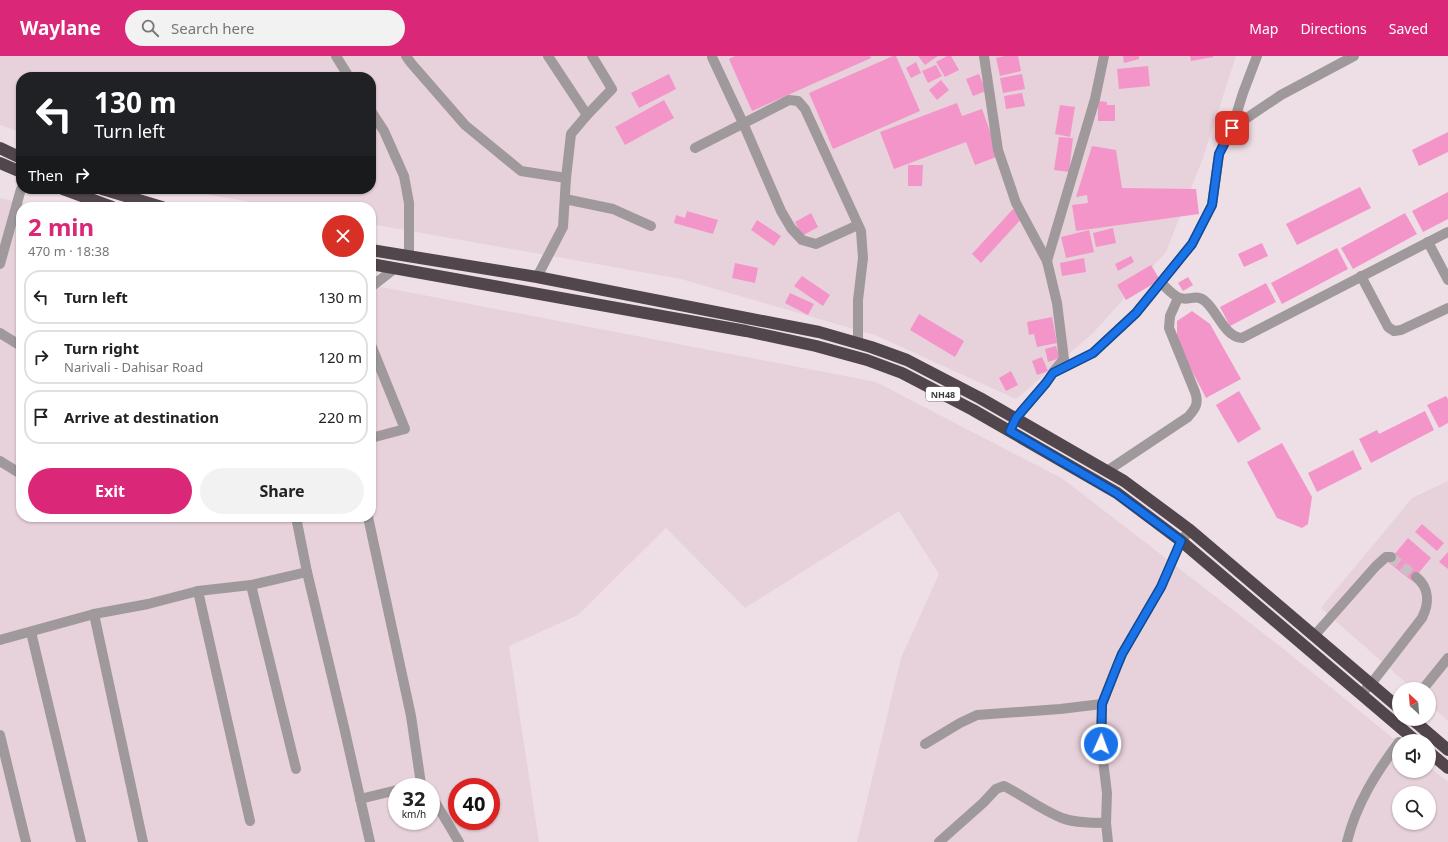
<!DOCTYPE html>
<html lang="en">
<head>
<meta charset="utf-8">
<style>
	body { margin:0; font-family:"Noto Sans",sans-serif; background:#f2f2f2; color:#222; height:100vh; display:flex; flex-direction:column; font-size:15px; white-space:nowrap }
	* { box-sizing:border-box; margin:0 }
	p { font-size:13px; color:#767676 }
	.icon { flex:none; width:22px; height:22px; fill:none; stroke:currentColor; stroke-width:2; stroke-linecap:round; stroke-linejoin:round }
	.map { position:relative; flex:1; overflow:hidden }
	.panel { position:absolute; left:16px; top:146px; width:360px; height:320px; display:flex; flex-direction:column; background:#fff; border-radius:16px; box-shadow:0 1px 3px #0004 }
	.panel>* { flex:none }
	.banner { position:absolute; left:16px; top:16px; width:360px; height:122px; border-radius:16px; box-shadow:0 1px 3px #0004; background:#202124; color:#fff; overflow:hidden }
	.needle { width:26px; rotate:334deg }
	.controls { position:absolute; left:1392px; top:626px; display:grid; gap:8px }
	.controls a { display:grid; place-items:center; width:44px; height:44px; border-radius:50%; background:#fff; box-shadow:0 1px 3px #0004; font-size:20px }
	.speed { position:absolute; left:388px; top:722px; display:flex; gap:8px; font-size:20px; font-weight:700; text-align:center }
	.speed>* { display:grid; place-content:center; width:52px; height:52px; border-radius:50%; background:#fff; box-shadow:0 1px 3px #0004; line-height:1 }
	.speed small { font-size:10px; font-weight:400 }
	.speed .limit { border:6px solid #d22; background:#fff; color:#111 }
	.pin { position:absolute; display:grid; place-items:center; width:34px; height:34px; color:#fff; margin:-17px; border-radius:8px; box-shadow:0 2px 6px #0006 }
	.me { position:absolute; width:44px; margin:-22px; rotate:2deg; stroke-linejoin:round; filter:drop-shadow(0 0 3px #0008) }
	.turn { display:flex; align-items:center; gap:14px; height:84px; padding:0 12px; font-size:18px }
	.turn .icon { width:52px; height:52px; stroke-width:2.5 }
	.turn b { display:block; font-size:28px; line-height:34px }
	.then { display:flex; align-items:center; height:38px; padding:0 12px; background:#0003; gap:8px; font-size:15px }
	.round { display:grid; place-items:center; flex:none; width:42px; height:42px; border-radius:21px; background:#f2f2f2 }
	.overview { display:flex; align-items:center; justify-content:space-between; height:68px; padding:0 12px }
	h1 { font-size:24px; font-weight:700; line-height:30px; color:#db2777 }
	.primary-button { display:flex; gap:8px; margin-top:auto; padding:8px 12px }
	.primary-button a { flex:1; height:46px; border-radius:24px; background:#db2777; color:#fff; font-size:16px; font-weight:700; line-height:46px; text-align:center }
	.primary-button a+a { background:#f2f2f2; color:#222 }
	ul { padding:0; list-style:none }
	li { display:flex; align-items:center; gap:12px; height:54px; margin:0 8px 6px; padding:0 4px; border:2px solid #e0e0e0; border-radius:16px }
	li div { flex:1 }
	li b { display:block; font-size:15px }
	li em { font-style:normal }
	header { display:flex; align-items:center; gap:24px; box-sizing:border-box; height:56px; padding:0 20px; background:#db2777; color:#fff }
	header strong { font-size:19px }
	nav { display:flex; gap:22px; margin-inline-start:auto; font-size:14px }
	.search { width:280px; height:36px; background:#f2f2f2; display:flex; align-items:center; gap:10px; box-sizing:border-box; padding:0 14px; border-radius:22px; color:#767676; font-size:15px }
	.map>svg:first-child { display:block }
	.built { fill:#e7d1db; fill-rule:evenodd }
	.building { fill:#f495c9 }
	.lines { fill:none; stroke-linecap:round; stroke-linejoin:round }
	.minor-tunnel { stroke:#cbbec4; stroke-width:10; stroke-dasharray:10 5; stroke-linecap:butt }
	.minor { stroke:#9f999c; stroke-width:10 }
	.highway { stroke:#51464b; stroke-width:12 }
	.route-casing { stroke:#114b97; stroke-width:10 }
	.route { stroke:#1a73e8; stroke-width:7 }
	.labels { text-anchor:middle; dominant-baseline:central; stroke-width:3.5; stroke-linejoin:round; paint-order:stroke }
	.shield { fill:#fff; stroke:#797677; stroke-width:1 }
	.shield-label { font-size:9px; font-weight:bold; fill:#403b3d }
</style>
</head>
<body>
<header>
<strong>Waylane</strong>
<div class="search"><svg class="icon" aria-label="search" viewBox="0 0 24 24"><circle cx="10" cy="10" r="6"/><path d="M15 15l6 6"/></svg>Search here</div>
<nav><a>Map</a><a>Directions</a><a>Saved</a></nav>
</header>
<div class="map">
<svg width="1448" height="786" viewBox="0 0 1448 786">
	<rect width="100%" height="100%" fill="#eedfe6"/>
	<g class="built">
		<polygon points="0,0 1236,0 1203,102 1166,196 1093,277 1016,343 875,279 681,223 371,168 371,151 277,151 194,136 184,133 371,133 371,21 21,21 21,76 0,69"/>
		<path d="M0,142l38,9h-17v310h350v-232l505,97 187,97 218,168 118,96v28h30v-4l19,15v60h-591l44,-184 38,-84 -40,-63 -154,97 -79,-80 -88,87 -69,31 30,196h-539zM397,731h34v34h-34zM457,731h34v34h-34zM1399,737h30v30h-30z"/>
		<polygon points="1448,425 1448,665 1429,648 1429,633 1413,633 1321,552 1412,442"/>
	</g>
	<g class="building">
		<polygon points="735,0 870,0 871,2 752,55 729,3"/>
		<polygon points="893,0 896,0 920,55 833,93 809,37"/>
		<polygon points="918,0 938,0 925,9"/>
		<polygon points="947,0 951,0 959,14 945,21 936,6"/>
		<polygon points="1005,0 1018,0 1021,15 1000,20 996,2"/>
		<polygon points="1123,0 1139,0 1139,3 1124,7"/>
		<polygon points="1190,0 1213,0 1213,1 1191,5"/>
		<polygon points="916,6 921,17 911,22 906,12"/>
		<polygon points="936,9 942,20 928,27 922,15"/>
		<polygon points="1148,10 1150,30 1119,33 1117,13"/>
		<polygon points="669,18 676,33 639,52 631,37"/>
		<polygon points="979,18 986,35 973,40 966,23"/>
		<polygon points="1022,18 1025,33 1003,37 1000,22"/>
		<polygon points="941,24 949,34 937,44 929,34"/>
		<polygon points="1022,37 1025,50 1006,53 1004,40"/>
		<polygon points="664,44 674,62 625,89 615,71"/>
		<polygon points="1098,45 1107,46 1107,49 1115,49 1115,65 1098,65"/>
		<polygon points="957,47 962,60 982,53 999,100 975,109 966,86 894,113 880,76"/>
		<polygon points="1060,49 1075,51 1070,81 1055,78"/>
		<polygon points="1448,76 1448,96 1419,110 1412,94"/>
		<polygon points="1059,81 1073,82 1069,116 1054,114"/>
		<polygon points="1092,90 1116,94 1122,132 1196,133 1199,158 1076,175 1072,149 1088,147 1087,139 1076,141"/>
		<polygon points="908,109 923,109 922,130 908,130"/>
		<polygon points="1360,131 1371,152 1297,189 1286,168"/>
		<polygon points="1448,136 1448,163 1423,176 1412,155"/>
		<polygon points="1013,153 1022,162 981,207 972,198"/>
		<polygon points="687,155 718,164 713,178 674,167 676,159 685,162"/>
		<polygon points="811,157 818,171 802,180 795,166"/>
		<polygon points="1405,157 1417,178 1353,213 1341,192"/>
		<polygon points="757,164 781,180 774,190 751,174"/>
		<polygon points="1113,172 1116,187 1096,191 1093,177"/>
		<polygon points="1089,174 1094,196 1066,202 1061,181"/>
		<polygon points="1262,187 1268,200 1244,211 1238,198"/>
		<polygon points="1337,192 1348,213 1282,248 1271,227"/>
		<polygon points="1131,200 1134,206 1118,215 1115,208"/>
		<polygon points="1084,202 1086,216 1062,220 1060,207"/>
		<polygon points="735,207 758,212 755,227 732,222"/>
		<polygon points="1151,209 1160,224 1126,244 1117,229"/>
		<polygon points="802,220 830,239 823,250 794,230"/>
		<polygon points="1188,221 1193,229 1183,235 1178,227"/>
		<polygon points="1266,227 1276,246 1230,270 1220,251"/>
		<polygon points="790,237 814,248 808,259 785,247"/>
		<polygon points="1192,255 1210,268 1241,323 1206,342 1177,286 1177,265"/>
		<polygon points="919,258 964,285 955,301 910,274"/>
		<polygon points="1052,261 1057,287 1037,291 1034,278 1029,279 1027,266"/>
		<polygon points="1056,290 1060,302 1048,306 1045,293"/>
		<polygon points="1042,301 1048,315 1037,319 1032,305"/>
		<polygon points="1011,315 1018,329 1006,335 999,322"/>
		<polygon points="1239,335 1261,373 1238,387 1216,349"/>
		<polygon points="1446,340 1448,343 1448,367 1439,372 1427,349"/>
		<polygon points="1425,355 1434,374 1371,407 1359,383 1377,374 1379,378"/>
		<polygon points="1282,387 1312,441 1308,468 1302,472 1277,462 1247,406"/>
		<polygon points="1353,394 1362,413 1317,436 1308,417"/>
		<polygon points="1422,468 1444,487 1437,495 1415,476"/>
		<polygon points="1408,482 1431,502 1412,525 1388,506"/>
		<polygon points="1448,496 1448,513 1439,506"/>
	</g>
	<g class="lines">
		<polyline class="minor-tunnel" points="1391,501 1416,521"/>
		<g class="minor">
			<polyline points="336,0 349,21"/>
			<polyline points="406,0 411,7 465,69 521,115 566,122 563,171 537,221"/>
			<polyline points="548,0 587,59 571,78 566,122"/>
			<polyline points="984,0 998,94 1016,147 1047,205 1057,247 1064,303 1054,315"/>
			<polyline points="712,1 743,67 781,155 791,172 802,184 816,188 858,169"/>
			<polyline points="371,55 384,75 404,120 409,147 409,201"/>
			<polyline points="587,59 612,33 592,0"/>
			<polyline points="1232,72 1243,37 1257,0"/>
			<polyline points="695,92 789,44 798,45 805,53 861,175 863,202 858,244 858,287"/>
			<polyline points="565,143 613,153 651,170"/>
			<polyline points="1428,186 1448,224"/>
			<polyline points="1047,205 1095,43 1104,0"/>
			<polyline points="0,208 21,133"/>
			<polyline points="1361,220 1388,271 1394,275 1401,274 1448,252"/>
			<path d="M1161,227c6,5 12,13 19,15 10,3 17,-5 26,4 12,11 19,35 36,36l206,-106"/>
			<polyline points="371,231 394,213"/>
			<polyline points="0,277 21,290"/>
			<polyline points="371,289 405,373 371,382"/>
			<polyline points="1010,375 1016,362 1046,327 1053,317 1093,297 1136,257 1192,188 1212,149 1219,98 1232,72 1281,39 1354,0"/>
			<polyline points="0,405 21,418"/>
			<path d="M1107,415l81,-54c8,-9 11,-14 7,-25l-26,-64 1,-12 8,-18"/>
			<polyline points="296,461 307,516 344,671 370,786"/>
			<polyline points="368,461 411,660 421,728 408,731"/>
			<polyline points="251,529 296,713"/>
			<polyline points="198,535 250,765"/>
			<polyline points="94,558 143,786"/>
			<polyline points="31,576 81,786"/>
			<polyline points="1314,580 1376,510 1386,501 1391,501"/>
			<polyline points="0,584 94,558 148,548 198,535 251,529 307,516"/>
			<polyline points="1423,633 1448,602"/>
			<path d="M1361,638l10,-10 51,-66c7,-14 8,-30 -6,-41"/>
			<polyline points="0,679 26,786"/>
			<polyline points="925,688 960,667 977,659 1060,653 1102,648"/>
			<polyline points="431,739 459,786"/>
			<polyline points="360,743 397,734"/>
			<path d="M939,786l44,-39 13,-14 8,-3c20,10 37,24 58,32 13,5 30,5 44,5"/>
			<polyline points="1108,786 1106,767 1107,737 1101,688 1102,648 1122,598 1161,531 1181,485 1190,474"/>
			<path d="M1347,786c9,-38 29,-69 52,-100"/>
		</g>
		<g class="highway">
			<polyline points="0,92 21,102"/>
			<polyline points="0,107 21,116"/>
			<polyline points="63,133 112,151"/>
			<polyline points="102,133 162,151"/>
			<polyline points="371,194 537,221 819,276 871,291 907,304 980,342 1124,425 1190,474 1399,652"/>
			<polyline points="371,208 746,275 816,290 867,304 902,317 973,354 1117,437 1181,485 1416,685"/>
			<polyline points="1412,663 1448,694"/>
			<polyline points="1429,696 1448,712"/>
		</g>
	</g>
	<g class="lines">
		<defs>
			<polyline id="route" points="1101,688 1102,648 1117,610 1122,598 1161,531 1181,485 1116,437 1010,375 1016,362 1046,327 1053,317 1093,297 1136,257 1192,188 1212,149 1219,98 1232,72"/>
		</defs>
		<use href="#route" class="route-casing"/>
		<use href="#route" class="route"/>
	</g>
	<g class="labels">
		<rect class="shield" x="926" y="331" width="34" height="14" rx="3"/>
		<g class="shield-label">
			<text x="943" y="338">NH48</text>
		</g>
	</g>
</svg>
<div class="controls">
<a><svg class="needle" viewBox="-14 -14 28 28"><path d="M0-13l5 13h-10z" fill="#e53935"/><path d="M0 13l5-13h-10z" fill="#767676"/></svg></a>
<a><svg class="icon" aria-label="sound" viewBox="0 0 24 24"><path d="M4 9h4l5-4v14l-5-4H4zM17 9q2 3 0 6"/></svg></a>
<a><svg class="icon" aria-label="search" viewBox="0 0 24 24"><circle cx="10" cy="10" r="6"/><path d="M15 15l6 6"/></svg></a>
</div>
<div class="speed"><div>32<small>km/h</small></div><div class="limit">40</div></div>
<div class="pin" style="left:1232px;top:72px;background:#d93025"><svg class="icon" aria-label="arrive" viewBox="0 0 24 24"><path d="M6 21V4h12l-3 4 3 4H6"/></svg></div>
<svg class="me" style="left:1101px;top:688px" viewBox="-20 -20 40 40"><circle r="17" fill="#1a73e8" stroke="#fff" stroke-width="3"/><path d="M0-11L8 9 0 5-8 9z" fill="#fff"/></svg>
<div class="banner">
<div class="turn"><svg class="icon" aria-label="left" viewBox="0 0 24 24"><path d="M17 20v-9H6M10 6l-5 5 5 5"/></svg><div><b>130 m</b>Turn left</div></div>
<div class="then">Then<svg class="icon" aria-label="right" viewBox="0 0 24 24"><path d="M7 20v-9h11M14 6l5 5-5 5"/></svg></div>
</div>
<section class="panel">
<div class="overview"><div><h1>2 min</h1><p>470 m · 18:38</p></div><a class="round" style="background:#d93025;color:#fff"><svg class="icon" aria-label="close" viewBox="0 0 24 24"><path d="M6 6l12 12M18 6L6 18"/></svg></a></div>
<ul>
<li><svg class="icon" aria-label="left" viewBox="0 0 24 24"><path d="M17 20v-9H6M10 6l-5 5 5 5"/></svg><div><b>Turn left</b></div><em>130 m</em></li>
<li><svg class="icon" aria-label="right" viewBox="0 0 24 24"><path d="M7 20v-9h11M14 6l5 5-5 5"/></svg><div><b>Turn right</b><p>Narivali - Dahisar Road</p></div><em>120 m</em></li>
<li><svg class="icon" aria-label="arrive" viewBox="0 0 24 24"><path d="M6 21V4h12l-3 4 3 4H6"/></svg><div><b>Arrive at destination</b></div><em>220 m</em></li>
</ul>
<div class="primary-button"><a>Exit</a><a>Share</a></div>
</section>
</div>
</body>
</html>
